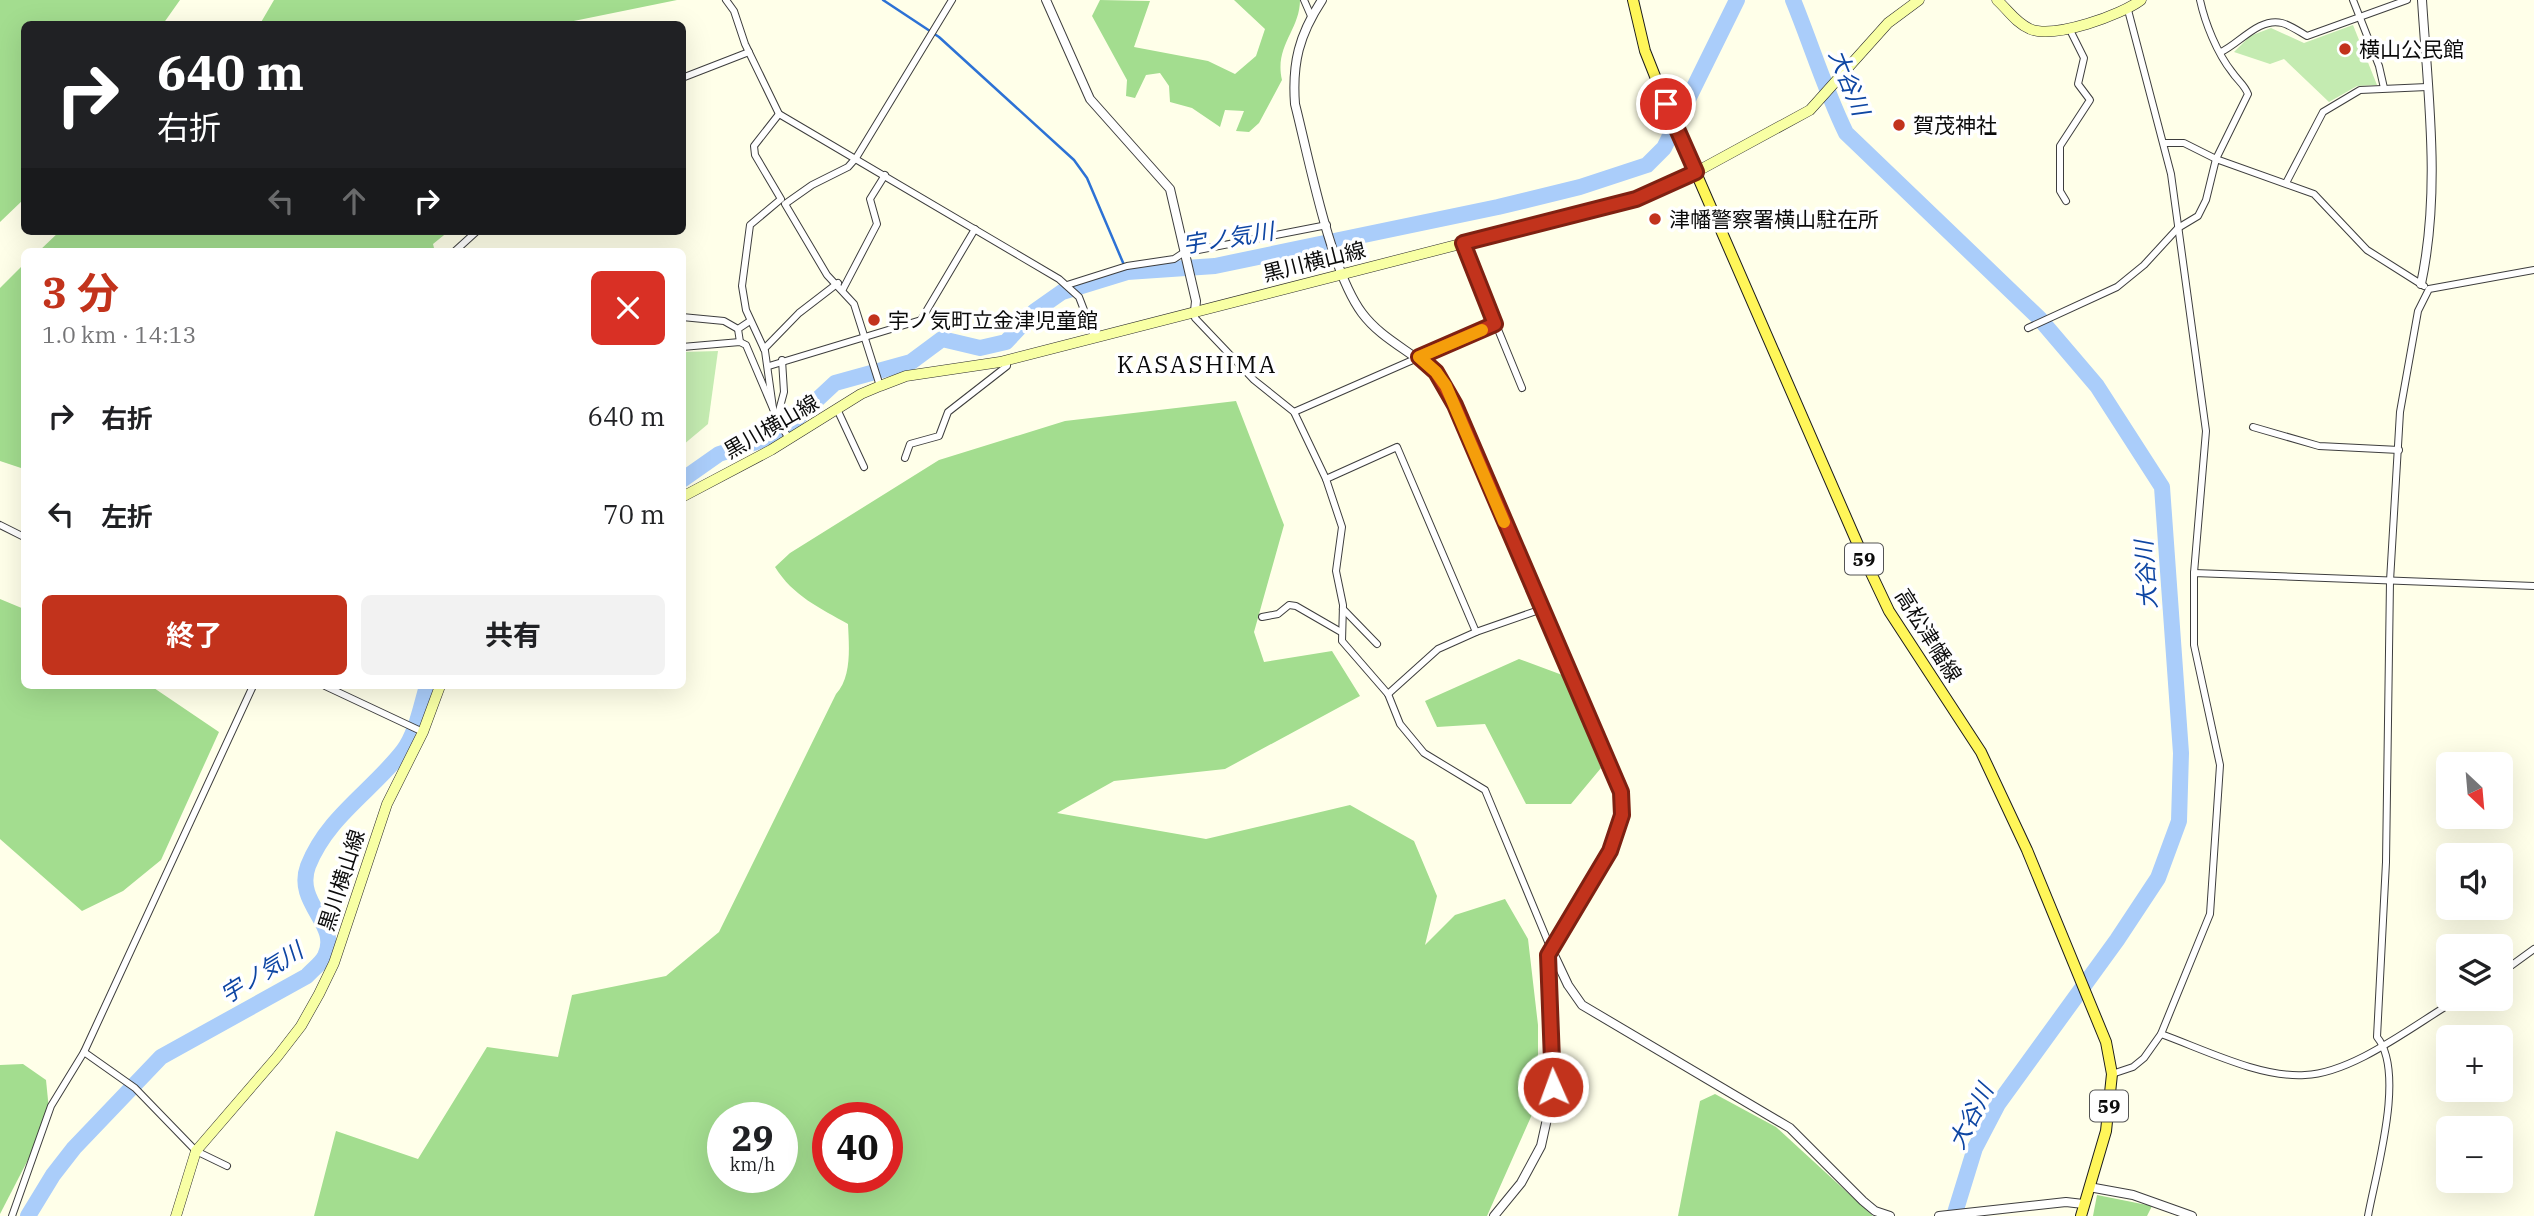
<!DOCTYPE html>
<html lang="ja">
<head>
<meta charset="utf-8">
<style>
	body { margin:0; font-family:"IBM Plex Serif","Noto Sans JP",serif; background:#f2f2f2; color:#202124; height:100vh; display:flex; flex-direction:column; font-size:26px; white-space:nowrap }
	* { box-sizing:border-box; margin:0 }
	p { font-size:23px; color:#757577 }
	.icon { flex:none; width:38px; height:38px; fill:none; stroke:currentColor; stroke-width:2; stroke-linecap:round; stroke-linejoin:round }
	.map { position:relative; flex:1; overflow:hidden }
	.side { position:absolute; left:21px; top:248px; width:665px; height:441px; display:flex; flex-direction:column; background:#fff; border-radius:10px; box-shadow:0 7px 28px #0002 }
	.side>* { flex:none }
	.guide { position:absolute; left:21px; top:21px; width:665px; height:214px; border-radius:10px; box-shadow:0 7px 28px #0002; background:#202124; color:#fff; overflow:hidden }
	.needle { width:46px; rotate:154deg }
	.tools { position:absolute; left:2436px; top:752px; display:grid; gap:14px }
	.tools a { display:grid; place-items:center; width:77px; height:77px; border-radius:10px; background:#fff; box-shadow:0 7px 28px #0002; font-size:35px }
	.speed { position:absolute; left:707px; top:1102px; display:flex; gap:14px; font-size:35px; font-weight:700; text-align:center }
	.speed>* { display:grid; place-content:center; width:91px; height:91px; border-radius:50%; background:#fff; box-shadow:0 7px 28px #0002; line-height:1 }
	.speed small { font-size:18px; font-weight:400 }
	.speed .limit { border:10px solid #d22; background:#fff; color:#111 }
	.pin { position:absolute; display:grid; place-items:center; width:60px; height:60px; color:#fff; margin:-30px; border:4px solid #fff; border-radius:50%; box-shadow:0 2px 7px #0007 }
	.me { position:absolute; width:77px; margin:-38px; rotate:358deg; stroke-linejoin:round; filter:drop-shadow(0 0 5px #0008) }
	.turn { display:flex; align-items:center; gap:24px; height:147px; padding:0 21px; font-size:32px }
	.turn .icon { width:91px; height:91px; stroke-width:2.5 }
	.turn b { display:block; font-size:49px; line-height:60px }
	.lanes { display:flex; align-items:center; height:66px; padding:0 21px; background:#0003; justify-content:center; gap:35px; direction:ltr }
	.lanes .off { opacity:.35 }
	.round { display:grid; place-items:center; flex:none; width:74px; height:74px; border-radius:10px; background:#f2f2f2 }
	.headline { display:flex; align-items:center; justify-content:space-between; height:119px; padding:0 21px }
	h1 { font-size:42px; font-weight:700; line-height:52px; color:#c2331c }
	.cta { display:flex; gap:14px; margin-top:auto; padding:14px 21px }
	.cta a { flex:1; height:80px; border-radius:10px; background:#c2331c; color:#fff; font-size:28px; font-weight:700; line-height:80px; text-align:center }
	.cta a+a { background:#f2f2f2; color:#202124 }
	ul { padding:0; list-style:none }
	li { display:flex; align-items:center; gap:21px; height:98px; padding:0 21px }
	li div { flex:1 }
	li b { display:block; font-size:26px }
	li em { font-style:normal }
	.map>svg:first-child { display:block }
	.green { fill:#c4ebb1 }
	.forest { fill:#a3dd8f; fill-rule:evenodd }
	.lines { fill:none; stroke-linecap:round; stroke-linejoin:round }
	.stream { stroke:#2d72d5; stroke-width:2.5 }
	.river { stroke:#aacdfa; stroke-width:16 }
	.minor-casing { stroke:#3e3e3e; stroke-width:8 }
	.tertiary-casing { stroke:#3e3e3e; stroke-width:10 }
	.secondary-casing { stroke:#2d2d2d; stroke-width:11 }
	.primary-casing { stroke:#1c1c1c; stroke-width:12 }
	.minor { stroke:#fff; stroke-width:6 }
	.tertiary { stroke:#fff; stroke-width:8 }
	.secondary { stroke:#f8ffa4; stroke-width:10 }
	.primary { stroke:#fff659; stroke-width:10 }
	.route-casing { stroke:#7e2112; stroke-width:18 }
	.route { stroke:#c2331c; stroke-width:12 }
	.slow { stroke:#f59e0b; stroke-width:12 }
	.poi-dot { fill:#c2331c; stroke:#fff; stroke-width:2.5 }
	.labels { text-anchor:middle; dominant-baseline:central; stroke-width:7; stroke-linejoin:round; paint-order:stroke }
	.shield { fill:#fff; stroke:#545454; stroke-width:2 }
	.shield-label { font-size:19px; font-weight:bold; fill:#0b0b0b }
	.poi-label { font-size:21px; fill:#0b0b0b; stroke:#fff; text-anchor:start }
	.street-label { font-size:21px; fill:#0b0b0b; stroke:#fff }
	.water-label { font-size:23px; font-style:italic; fill:#0e46a3; stroke:#fff }
	.quarter-label { font-size:24px; letter-spacing:2px; fill:#0b0b0b; stroke:#fff }
</style>
</head>
<body>
<div class="map">
<svg width="2534" height="1216" viewBox="0 0 2534 1216">
	<rect width="100%" height="100%" fill="#ffffe9"/>
	<g class="green">
		<polygon points="2353,25 2377,85 2357,86 2329,102 2284,59 2270,64 2234,52 2250,36 2271,28 2304,43"/>
		<polygon points="718,351 708,424 683,445 683,352"/>
	</g>
	<g class="forest">
		<polygon points="0,0 180,0 163,24 24,24 24,199 0,222"/>
		<polygon points="274,0 677,0 559,24 260,24"/>
		<path d="M1100,0l50,1 -16,46 74,14 27,13 21,-18 9,-27 -31,-29h66c0,30 -26,46 -18,80l-23,43 -10,9 -13,-1 8,-20 -19,-1 -5,17 -28,-19 -22,-6 -1,-16 -9,-13 -14,2 -11,23 -9,-2 1,-16 -35,-64z"/>
		<polygon points="60,231 449,231 433,244 435,252 38,252"/>
		<polygon points="24,264 24,469 0,461 0,288"/>
		<path d="M1236,401l48,124 -30,107 10,30 68,-11 28,45 -135,73 -111,12 -57,32 149,26 144,-34 64,36 23,55 -12,49 30,-30 50,-16 23,40 10,86v76l-51,115h-1173l22,-85 82,28 69,-112 71,10 14,-62 94,-19 53,-44 117,-238c16,-17 13,-48 12,-70 -28,-16 -55,-28 -73,-57l15,-14 149,-93 126,-39zM782,1118v60h-59v-60zM828,1118h59v60h-59z"/>
		<polygon points="0,599 24,609 24,686 151,686 219,732 161,860 123,891 82,911 0,839"/>
		<polygon points="1519,659 1565,676 1601,768 1571,804 1526,804 1485,724 1437,727 1425,701"/>
		<polygon points="23,1064 46,1080 49,1110 33,1150 0,1214 0,1065"/>
		<polygon points="1715,1094 1776,1127 1873,1216 1678,1216 1700,1101"/>
		<polygon points="2097,1195 2152,1206 2147,1216 2093,1216"/>
	</g>
	<g class="lines">
		<polyline class="stream" points="883,0 939,37 1074,160 1087,178 1127,272"/>
		<g class="river">
			<path d="M1793,0c18,44 32,90 53,133l193,185 58,68 65,101 19,266 -2,68 -21,57 -41,62 -119,164 -23,44 -21,68"/>
			<polyline points="682,480 719,454 763,440 792,423 835,383 911,362 942,339 980,348 1006,342 1035,311 1062,292 1127,272 1215,266 1498,207 1580,187 1647,165 1664,148 1737,0"/>
			<path d="M28,1216l25,-41 21,-27 87,-91 146,-81c5,-6 15,-13 18,-20 16,-32 -31,-52 -17,-90 19,-49 64,-75 95,-115 13,-17 18,-45 24,-65"/>
		</g>
		<defs>
			<g id="minor">
				<polyline points="726,0 734,11 745,44 779,114 1059,279 1079,297 1094,336"/>
				<polyline points="1304,0 1311,16"/>
				<polyline points="2353,0 2379,66 2384,88"/>
				<polyline points="2128,10 2171,174 2206,431 2194,573"/>
				<path d="M2221,52c18,-8 38,-35 61,-29 8,2 18,9 25,13l100,-36"/>
				<polyline points="682,78 749,52"/>
				<path d="M2164,143h20l32,16 32,-65c-4,-10 -10,-13 -16,-22 -15,-19 -27,-49 -32,-72"/>
				<polyline points="2286,183 2323,112 2360,90 2427,87"/>
				<polyline points="2066,201 2060,191 2060,146 2090,100 2078,84 2084,58 2069,28"/>
				<polyline points="1463,244 1522,388"/>
				<polyline points="454,252 477,231"/>
				<polyline points="1067,285 1127,266 1174,259 1183,253 1327,225"/>
				<polyline points="843,289 877,224 870,199 885,175"/>
				<polyline points="1195,311 1195,318 1254,380 1294,412 1326,479 1342,527 1336,571 1343,605 1342,641 1388,694 1400,724 1424,753 1485,790 1551,949"/>
				<polyline points="682,317 724,321 738,329"/>
				<polyline points="2028,328 2117,287 2144,265 2178,228 2198,216 2206,200 2216,159 2314,194 2367,250 2424,286"/>
				<polyline points="740,342 738,329 750,321"/>
				<polyline points="682,347 740,342 746,345 777,418"/>
				<polyline points="764,349 799,313 838,283"/>
				<polyline points="782,360 784,392 777,418 789,439"/>
				<polyline points="769,366 921,320 975,229"/>
				<polyline points="880,386 854,304 827,275 785,204 812,185 848,167 856,158 952,0"/>
				<polyline points="773,408 765,351 746,310 742,286 750,225 781,199 755,155 754,146 779,114"/>
				<polyline points="837,409 864,467"/>
				<polyline points="1294,412 1495,324"/>
				<polyline points="2253,427 2319,446 2399,450"/>
				<polyline points="905,458 910,444 939,436 948,412 1007,366 1007,361"/>
				<polyline points="1326,479 1397,447 1476,632"/>
				<polyline points="0,525 24,537"/>
				<polyline points="1343,609 1377,644"/>
				<polyline points="1262,617 1278,614 1289,605 1296,606 1341,632"/>
				<polyline points="325,686 423,732"/>
				<polyline points="1388,694 1438,649 1476,632 1542,609"/>
				<polyline points="2501,973 2534,949"/>
				<path d="M2161,1034c42,15 99,44 144,41 49,-2 110,-51 153,-76"/>
				<polyline points="84,1052 135,1088 196,1151 227,1166"/>
				<polyline points="2112,1074 2133,1067 2144,1058 2161,1034 2210,914 2220,765 2194,645 2194,573 2534,586"/>
				<polyline points="12,1216 51,1106 84,1052 253,686"/>
				<path d="M2368,1216c8,-44 38,-144 9,-179l9,-175 4,-281 10,-169 18,-101 11,-22 105,-19"/>
			</g>
			<g id="tertiary">
				<polyline points="1046,0 1090,99 1170,189 1196,301 1195,311"/>
				<path d="M1322,0c-23,35 -30,63 -27,104 14,55 35,166 67,209 23,31 61,42 84,73l175,406 1,23 -12,36 -62,104 6,132 -13,59 -20,37 -27,33"/>
				<path d="M2421,284c20,-94 7,-189 1,-284"/>
				<polyline points="1551,949 1568,985 1582,1005 1790,1128 1863,1201 1875,1211 1890,1216"/>
				<polyline points="2089,1187 2133,1195 2192,1216"/>
				<polyline points="1939,1216 2066,1202 2083,1204"/>
			</g>
			<g id="secondary">
				<path d="M1997,0c11,10 19,23 33,29 25,10 91,-14 111,-29"/>
				<polyline points="682,497 771,450 861,394 880,386 906,376 1000,362 1636,199 1696,172 1810,110 1888,23 1919,0"/>
				<polyline points="176,1216 196,1151 277,1057 301,1026 319,994 334,963 387,804 423,732 440,686"/>
			</g>
			<polyline id="primary" points="1633,0 1645,51 1666,104 1862,554 1889,611 1981,752 2027,850 2106,1042 2112,1074 2106,1131 2081,1216"/>
		</defs>
		<use href="#minor" class="minor-casing"/>
		<use href="#tertiary" class="tertiary-casing"/>
		<use href="#secondary" class="secondary-casing"/>
		<use href="#primary" class="primary-casing"/>
		<use href="#minor" class="minor"/>
		<use href="#tertiary" class="tertiary"/>
		<use href="#secondary" class="secondary"/>
		<use href="#primary" class="primary"/>
	</g>
	<g class="lines">
		<defs>
			<polyline id="route" points="1553,1087 1548,955 1610,851 1622,815 1621,792 1455,405 1436,372 1419,357 1495,324 1463,243 1636,199 1696,172 1666,104"/>
		</defs>
		<use href="#route" class="route-casing"/>
		<use href="#route" class="route"/>
		<polyline class="slow" points="1482,330 1419,357 1436,372 1446,386 1504,522"/>
	</g>
	<g class="poi-dot">
		<circle cx="2345" cy="49" r="7"/>
		<circle cx="1899" cy="125" r="7"/>
		<circle cx="1655" cy="219" r="7"/>
		<circle cx="874" cy="320" r="7"/>
	</g>
	<g class="labels">
		<g class="shield">
			<rect x="1845" y="543.5" width="38" height="31" rx="5"/>
			<rect x="2090" y="1090.5" width="38" height="31" rx="5"/>
		</g>
		<g class="shield-label">
			<text x="1864" y="559">59</text>
			<text x="2109" y="1106">59</text>
		</g>
		<g class="poi-label">
			<text x="2359" y="49">横山公民館</text>
			<text x="1913" y="125">賀茂神社</text>
			<text x="1669" y="219">津幡警察署横山駐在所</text>
			<text x="888" y="320">宇ノ気町立金津児童館</text>
		</g>
		<g class="street-label">
			<text transform="translate(1314 261) rotate(-14)">黒川横山線</text>
			<text transform="translate(771 426) rotate(-30)">黒川横山線</text>
			<text transform="translate(1929 635) rotate(58)">高松津幡線</text>
			<text transform="translate(341 880) rotate(-72)">黒川横山線</text>
		</g>
		<g class="water-label">
			<text transform="translate(1850 82) rotate(68)">大谷川</text>
			<text transform="translate(1228 237) rotate(-9)">宇ノ気川</text>
			<text transform="translate(2145 575) rotate(-94)">大谷川</text>
			<text transform="translate(261 972) rotate(-32)">宇ノ気川</text>
			<text transform="translate(1970 1116) rotate(-63)">大谷川</text>
		</g>
		<g class="quarter-label">
			<text x="1197" y="364">KASASHIMA</text>
		</g>
	</g>
</svg>
<div class="tools">
<a><svg class="needle" viewBox="-14 -14 28 28"><path d="M0-13l5 13h-10z" fill="#e53935"/><path d="M0 13l5-13h-10z" fill="#757577"/></svg></a>
<a><svg class="icon" aria-label="sound" viewBox="0 0 24 24"><path d="M4 9h4l5-4v14l-5-4H4zM17 9q2 3 0 6"/></svg></a>
<a><svg class="icon" aria-label="layers" viewBox="0 0 24 24"><path d="M12 4l9 5-9 5-9-5zM3 14l9 5 9-5"/></svg></a>
<a>+</a>
<a>−</a>
</div>
<div class="speed"><div>29<small>km/h</small></div><div class="limit">40</div></div>
<div class="pin" style="left:1666px;top:104px;background:#d93025"><svg class="icon" aria-label="arrive" viewBox="0 0 24 24"><path d="M6 21V4h12l-3 4 3 4H6"/></svg></div>
<svg class="me" style="left:1553px;top:1087px" viewBox="-20 -20 40 40"><circle r="17" fill="#c2331c" stroke="#fff" stroke-width="3"/><path d="M0-11L8 9 0 5-8 9z" fill="#fff"/></svg>
<div class="guide">
<div class="turn"><svg class="icon" aria-label="right" viewBox="0 0 24 24"><path d="M7 20v-9h11M14 6l5 5-5 5"/></svg><div><b>640 m</b>右折</div></div>
<div class="lanes"><svg class="icon off" aria-label="left" viewBox="0 0 24 24"><path d="M17 20v-9H6M10 6l-5 5 5 5"/></svg><svg class="icon off" aria-label="ahead" viewBox="0 0 24 24"><path d="M12 20V5M6 11l6-6 6 6"/></svg><svg class="icon" aria-label="right" viewBox="0 0 24 24"><path d="M7 20v-9h11M14 6l5 5-5 5"/></svg></div>
</div>
<section class="side">
<div class="headline"><div><h1>3 分</h1><p>1.0 km · 14:13</p></div><a class="round" style="background:#d93025;color:#fff"><svg class="icon" aria-label="close" viewBox="0 0 24 24"><path d="M6 6l12 12M18 6L6 18"/></svg></a></div>
<ul>
<li><svg class="icon" aria-label="right" viewBox="0 0 24 24"><path d="M7 20v-9h11M14 6l5 5-5 5"/></svg><div><b>右折</b></div><em>640 m</em></li>
<li><svg class="icon" aria-label="left" viewBox="0 0 24 24"><path d="M17 20v-9H6M10 6l-5 5 5 5"/></svg><div><b>左折</b></div><em>70 m</em></li>
</ul>
<div class="cta"><a>終了</a><a>共有</a></div>
</section>
</div>
</body>
</html>
